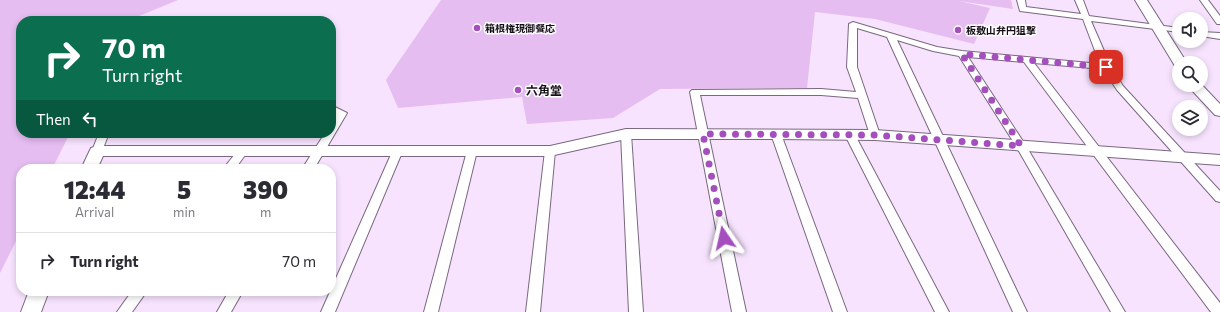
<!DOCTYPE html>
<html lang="en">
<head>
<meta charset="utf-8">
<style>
	body { margin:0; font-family:Commissioner,"Noto Sans JP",sans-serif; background:#f7f7f7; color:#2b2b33; height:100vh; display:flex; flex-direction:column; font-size:15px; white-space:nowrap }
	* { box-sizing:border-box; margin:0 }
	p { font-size:13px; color:#7c7c81 }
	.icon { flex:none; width:22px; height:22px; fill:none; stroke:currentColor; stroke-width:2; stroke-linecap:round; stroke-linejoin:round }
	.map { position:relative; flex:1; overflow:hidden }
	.side { position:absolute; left:16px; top:164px; width:320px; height:132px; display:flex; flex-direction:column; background:#fff; border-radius:16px; box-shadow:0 2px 6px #0003 }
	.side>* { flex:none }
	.hud { position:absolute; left:16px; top:16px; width:320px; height:122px; border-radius:16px; box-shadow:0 2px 6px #0003; background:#0b6e4f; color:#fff; overflow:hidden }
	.tools { position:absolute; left:1172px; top:12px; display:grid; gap:8px }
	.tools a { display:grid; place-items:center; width:36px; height:36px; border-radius:50%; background:#fff; box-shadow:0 2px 6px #0003; font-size:20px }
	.pin { position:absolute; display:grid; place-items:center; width:34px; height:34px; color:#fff; margin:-17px; border-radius:8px; box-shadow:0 2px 6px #0006 }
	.me { position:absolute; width:44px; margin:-22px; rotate:349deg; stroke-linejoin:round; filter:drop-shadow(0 0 3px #0008) }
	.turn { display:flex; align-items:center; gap:14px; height:84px; padding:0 20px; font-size:18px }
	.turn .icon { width:52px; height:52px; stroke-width:2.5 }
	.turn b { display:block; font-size:28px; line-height:34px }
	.then { display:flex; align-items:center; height:38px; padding:0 20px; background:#0003; gap:8px; font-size:15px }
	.eta { display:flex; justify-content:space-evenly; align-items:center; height:68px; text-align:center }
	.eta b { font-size:24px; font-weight:800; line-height:28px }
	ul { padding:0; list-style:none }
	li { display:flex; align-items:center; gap:12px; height:56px; padding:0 20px; border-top:1px solid #e1e1e2 }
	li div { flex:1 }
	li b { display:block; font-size:15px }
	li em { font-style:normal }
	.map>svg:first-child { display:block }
	.green { fill:#e5bdf1 }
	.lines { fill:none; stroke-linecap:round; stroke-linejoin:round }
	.street-casing { stroke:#79687f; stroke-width:2 }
	.secondary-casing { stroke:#79687f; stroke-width:2 }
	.street { fill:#fff; fill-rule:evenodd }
	.secondary { fill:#fff; fill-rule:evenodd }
	.route { stroke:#a44fbd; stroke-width:7; stroke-dasharray:0 12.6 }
	.poi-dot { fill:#a44fbd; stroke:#fff; stroke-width:1.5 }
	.labels { text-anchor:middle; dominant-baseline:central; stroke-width:3; stroke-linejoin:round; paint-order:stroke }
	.far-poi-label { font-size:10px; font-weight:bold; fill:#140d16; stroke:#fff; text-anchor:start }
	.poi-label { font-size:12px; font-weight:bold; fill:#140d16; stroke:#fff; text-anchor:start }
</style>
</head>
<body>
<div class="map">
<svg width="1220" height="312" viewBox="0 0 1220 312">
	<rect width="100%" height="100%" fill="#f7e3fe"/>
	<g class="green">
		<polygon points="0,0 178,0 127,21 21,21 21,133 70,133 52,169 21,169 21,231 0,273"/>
		<polygon points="441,0 1011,0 1013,9 959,1 990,8 974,44 875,19 815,12 807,88 660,89 613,118 527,124 522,97 398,108 386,80"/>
	</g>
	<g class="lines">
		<defs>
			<g id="street">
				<polygon points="1017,0 1025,0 1026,7 1081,14 1075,0 1083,0 1089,16 1179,28 1179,32 1091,21 1111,67 1123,86 1220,191 1220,202 1216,201 1117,90 1103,69 1034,63 1220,303 1220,312 1211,312 1024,62 968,57 1026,146 1125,312 1111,312 1016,146 959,56 933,51 897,40 1027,312 1013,312 887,37 857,28 857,67 880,135 879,137 871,137 870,135 858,98 821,95 700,95 746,312 732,312 690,92 692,90 821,89 856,92 847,67 849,24 853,22 937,47 962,51 1100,64 1083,19 1020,11"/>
				<polygon points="1200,0 1208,0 1220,16 1220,24 1217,24"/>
				<polygon points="1201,32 1220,33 1220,39 1201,36"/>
				<polygon points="331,105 347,113 314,169 302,169 325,133 331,133 331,123 336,114 331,112"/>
				<polygon points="626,131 631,134 643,312 629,312 621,134"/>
				<polygon points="776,131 781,134 847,312 833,312 771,134"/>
				<polygon points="850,132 855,135 949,312 935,312 845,135"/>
				<polygon points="99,133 109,133 102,151 97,154 92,151"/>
				<polygon points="398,147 403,150 335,312 321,312 393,150"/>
				<polygon points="243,148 248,151 235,169 223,169 239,149"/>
				<polygon points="472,148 477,151 438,312 424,312 467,151"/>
				<polygon points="550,148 555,151 540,312 526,312 545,151"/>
				<polygon points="132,291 147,291 132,312 117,312"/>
				<polygon points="229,291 243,291 231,312 217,312"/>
			</g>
			<g id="secondary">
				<polygon points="1135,0 1147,0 1187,63 1179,63 1179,67 1175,66"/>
				<polygon points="1201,84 1220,104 1220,116 1215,115 1187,85"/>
				<polygon points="626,129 875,130 1220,155 1220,165 875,140 776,139 626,139 550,156 103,156 97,169 81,169 91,148 97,146 550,146"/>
				<polygon points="29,291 49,291 41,312 21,312"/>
			</g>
		</defs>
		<use href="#street" class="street-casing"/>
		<use href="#secondary" class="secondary-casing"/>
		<use href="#street" class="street"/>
		<use href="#secondary" class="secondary"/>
	</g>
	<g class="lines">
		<polyline class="route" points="724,238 703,134 875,135 1021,146 962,54 1106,67"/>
	</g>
	<g class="poi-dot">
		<circle cx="477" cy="28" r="4"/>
		<circle cx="958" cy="30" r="4"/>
		<circle cx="518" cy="90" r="4"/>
	</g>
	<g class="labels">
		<g class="far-poi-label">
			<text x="485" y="28">箱根権現御餐応</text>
			<text x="966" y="30">板敷山弁円狙撃</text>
		</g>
		<g class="poi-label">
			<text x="526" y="90">六角堂</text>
		</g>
	</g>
</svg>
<div class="tools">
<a><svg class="icon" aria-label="sound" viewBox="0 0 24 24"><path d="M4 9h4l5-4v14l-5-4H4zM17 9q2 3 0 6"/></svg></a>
<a><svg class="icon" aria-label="search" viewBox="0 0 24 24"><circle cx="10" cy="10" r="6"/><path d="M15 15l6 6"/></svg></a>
<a><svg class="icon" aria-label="layers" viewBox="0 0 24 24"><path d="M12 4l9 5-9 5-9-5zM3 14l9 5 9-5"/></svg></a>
</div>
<div class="pin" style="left:1106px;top:67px;background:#d93025"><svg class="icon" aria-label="arrive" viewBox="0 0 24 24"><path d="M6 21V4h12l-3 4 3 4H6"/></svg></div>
<svg class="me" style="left:724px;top:238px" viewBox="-20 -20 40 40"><path d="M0-17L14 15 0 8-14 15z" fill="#a44fbd" stroke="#fff" stroke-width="4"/></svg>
<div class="hud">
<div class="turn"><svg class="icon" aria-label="right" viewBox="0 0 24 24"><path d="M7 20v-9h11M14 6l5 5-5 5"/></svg><div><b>70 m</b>Turn right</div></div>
<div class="then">Then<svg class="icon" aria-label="left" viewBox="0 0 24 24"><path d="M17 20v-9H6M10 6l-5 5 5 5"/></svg></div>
</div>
<section class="side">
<div class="eta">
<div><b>12:44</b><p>Arrival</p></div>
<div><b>5</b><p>min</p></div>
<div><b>390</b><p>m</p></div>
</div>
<ul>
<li><svg class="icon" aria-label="right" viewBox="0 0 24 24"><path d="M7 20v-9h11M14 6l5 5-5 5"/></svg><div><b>Turn right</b></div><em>70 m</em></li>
</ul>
</section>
</div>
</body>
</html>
